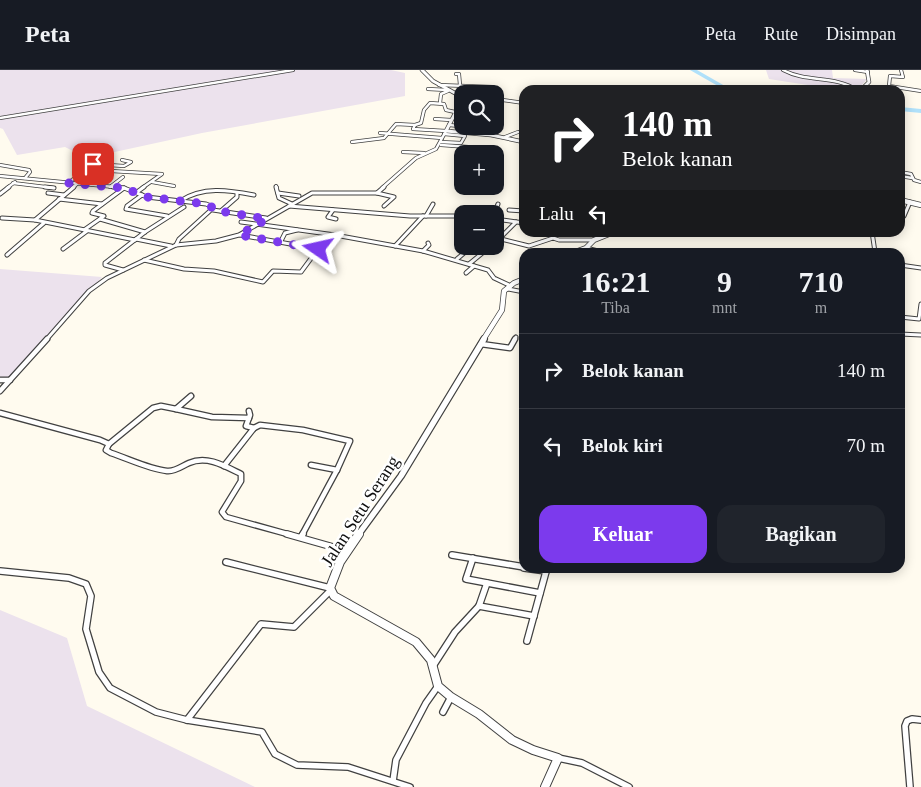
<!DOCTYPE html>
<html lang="id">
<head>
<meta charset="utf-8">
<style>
	body { margin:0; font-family:Georgia,serif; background:#20242c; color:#f1f3f6; height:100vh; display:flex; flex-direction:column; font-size:19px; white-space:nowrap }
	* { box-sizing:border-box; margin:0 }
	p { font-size:16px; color:#9ea1a6 }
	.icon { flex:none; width:28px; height:28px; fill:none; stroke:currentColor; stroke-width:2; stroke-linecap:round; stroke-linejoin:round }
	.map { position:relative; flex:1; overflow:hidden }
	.side { position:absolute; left:519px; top:178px; width:386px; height:325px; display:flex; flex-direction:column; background:#171b24; border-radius:15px; box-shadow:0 2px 12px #0003 }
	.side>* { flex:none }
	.top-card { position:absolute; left:519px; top:15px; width:386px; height:152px; border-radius:15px; box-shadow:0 2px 12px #0003; background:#202124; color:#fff; overflow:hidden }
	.controls { position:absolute; left:454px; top:15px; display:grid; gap:10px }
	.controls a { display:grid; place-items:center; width:50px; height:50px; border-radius:10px; background:#171b24; box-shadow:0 2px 12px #0003; font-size:25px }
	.pin { position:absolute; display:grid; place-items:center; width:42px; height:42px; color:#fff; margin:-21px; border-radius:10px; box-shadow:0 2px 8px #0006 }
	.me { position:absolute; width:55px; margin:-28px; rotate:281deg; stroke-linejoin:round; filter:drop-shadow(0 0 4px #0008) }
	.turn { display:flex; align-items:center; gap:18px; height:105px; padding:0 20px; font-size:22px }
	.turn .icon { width:65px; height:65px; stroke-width:2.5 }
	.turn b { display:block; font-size:35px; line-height:42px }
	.then { display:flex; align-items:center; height:48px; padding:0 20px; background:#0003; gap:10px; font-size:19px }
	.eta { display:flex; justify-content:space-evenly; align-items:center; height:85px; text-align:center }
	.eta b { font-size:30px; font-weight:800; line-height:35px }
	.button { display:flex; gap:10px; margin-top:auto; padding:10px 20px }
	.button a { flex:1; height:58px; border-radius:15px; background:#7c3aed; color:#fff; font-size:20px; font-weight:800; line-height:58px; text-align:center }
	.button a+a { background:#20242c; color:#f1f3f6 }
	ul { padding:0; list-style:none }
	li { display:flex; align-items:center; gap:15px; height:75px; padding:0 20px; border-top:1px solid #363941 }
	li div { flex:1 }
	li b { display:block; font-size:19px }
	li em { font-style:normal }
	header { display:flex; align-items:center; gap:30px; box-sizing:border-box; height:70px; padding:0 25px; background:#171b24; border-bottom:1px solid #363941 }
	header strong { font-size:24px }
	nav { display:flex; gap:28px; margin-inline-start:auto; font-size:18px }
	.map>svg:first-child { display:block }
	.industrial { fill:#ece2ed }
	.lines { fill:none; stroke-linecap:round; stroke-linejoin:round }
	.river { fill:#b0e1fa; fill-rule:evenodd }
	.minor-far3-casing { stroke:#414141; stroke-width:4 }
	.minor-far2-casing { stroke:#414141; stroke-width:5 }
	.minor-far1-casing { stroke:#414141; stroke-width:7 }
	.minor-casing { stroke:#414141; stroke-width:8 }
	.tertiary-far3-casing { stroke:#414141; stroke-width:4.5 }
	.tertiary-far2-casing { stroke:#414141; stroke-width:6 }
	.tertiary-far1-casing { stroke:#414141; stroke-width:8 }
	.tertiary-casing { stroke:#414141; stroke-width:10 }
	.minor-far3 { stroke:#fff; stroke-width:2.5 }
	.minor-far2 { stroke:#fff; stroke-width:3 }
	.minor-far1 { stroke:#fff; stroke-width:4.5 }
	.minor { stroke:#fff; stroke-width:5.5 }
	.tertiary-far3 { stroke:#fff; stroke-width:3 }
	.tertiary-far2 { stroke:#fff; stroke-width:4.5 }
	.tertiary-far1 { stroke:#fff; stroke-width:5.5 }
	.tertiary { stroke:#fff; stroke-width:8 }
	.route { stroke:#7c3aed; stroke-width:9; stroke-dasharray:0 16.2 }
	.labels { text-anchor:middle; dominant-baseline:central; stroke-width:5; stroke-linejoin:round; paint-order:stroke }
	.street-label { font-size:18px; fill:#0e0e0e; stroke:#fff }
</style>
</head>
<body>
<header>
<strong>Peta</strong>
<nav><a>Peta</a><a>Rute</a><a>Disimpan</a></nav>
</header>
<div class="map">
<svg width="921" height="717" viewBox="0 0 921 717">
	<rect width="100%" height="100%" fill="#fffbef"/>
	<g class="industrial">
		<polygon points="0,0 391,0 405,3 405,26 202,63 87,88 65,77 17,85 3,59 0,58"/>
		<polygon points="766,0 832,0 833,8 867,9 858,20 840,20 769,9"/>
		<polygon points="0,199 102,207 14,307 0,310"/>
		<polygon points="0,540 67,568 87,636 255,717 0,717"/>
	</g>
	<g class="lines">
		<g class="river">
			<polygon points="690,0 697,0 732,20 725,20"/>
			<polygon points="900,37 921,39 921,43 900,41"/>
		</g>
		<defs>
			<g id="minor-far3">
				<path d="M783,0c24,13 51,5 74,20"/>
				<polyline points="855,0 868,2"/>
				<polyline points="901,0 903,7 890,6 889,16 921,21"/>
				<polyline points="456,4 459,4 460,15"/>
				<polyline points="439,15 493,17"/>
				<polyline points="428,19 447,20"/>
				<polyline points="495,29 524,33"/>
				<polyline points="440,33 441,24 448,21"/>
				<polyline points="0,48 293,0"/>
				<polyline points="435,49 451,50"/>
				<polyline points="495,51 500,51"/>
				<polyline points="449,55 469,57"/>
				<polyline points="380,63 442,68"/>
				<polyline points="505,67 518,62"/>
				<polyline points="352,72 384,68 396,54 415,55 421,53 424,40 430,33 444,34 446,40 455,42"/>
				<polyline points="441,72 461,73 465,66 444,64"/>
				<polyline points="441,75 482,78"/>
				<polyline points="403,82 424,83"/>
				<polyline points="93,94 124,96 131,92 122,90"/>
				<polyline points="0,95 29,100 30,102 25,108"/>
				<polyline points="111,101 162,104 142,118"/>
				<polyline points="900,102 911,104 914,110 921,112"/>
				<polyline points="101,104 110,96"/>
				<polyline points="0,106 125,118"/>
				<polyline points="900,106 912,108"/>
				<polyline points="152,112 174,116"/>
				<polyline points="13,113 54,118"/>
				<polyline points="68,113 100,89"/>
				<polyline points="276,116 277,118"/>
				<polyline points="110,117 123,107"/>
				<polyline points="7,118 15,112"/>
				<polyline points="72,118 77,114"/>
				<polyline points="382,118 416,88 436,79 446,61 413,59 415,55"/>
			</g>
			<g id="minor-far2">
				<polyline points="45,117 54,118"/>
				<polyline points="74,117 35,150 135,170"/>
				<polyline points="113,117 124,118 147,127 206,134 211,136 213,140 266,148"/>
				<polyline points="276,117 279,128 292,134"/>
				<polyline points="137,122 144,117"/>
				<polyline points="48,123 64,125"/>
				<polyline points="278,123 299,126"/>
				<polyline points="377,123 394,127 384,136"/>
				<polyline points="0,124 9,117"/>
				<polyline points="142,125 127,136 126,139 167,146"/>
				<polyline points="59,129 102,134"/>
				<path d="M180,131c23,-15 48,-11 74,-6"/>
				<polyline points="289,136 410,146 462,146"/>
				<polyline points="333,140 328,147 336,149"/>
				<polyline points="509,140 524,141"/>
				<polyline points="221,141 237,127 237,123"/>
				<polyline points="494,144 498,134"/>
				<polyline points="426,146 433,134"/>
				<polyline points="904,146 910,132"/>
				<polyline points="2,148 35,150"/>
				<polyline points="100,149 145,162"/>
				<polyline points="495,149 524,153"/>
				<polyline points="241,152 335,165 423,181 488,200 494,208 511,216"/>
				<polyline points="84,160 104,146 92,143 93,141 124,118"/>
				<polyline points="872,162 875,182"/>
				<polyline points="136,169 171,176"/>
				<polyline points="501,169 529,176 553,168 559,170 594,170"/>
				<polyline points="280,173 285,163 297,160"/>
				<polyline points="495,173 516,152"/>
				<polyline points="176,175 179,169 212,139"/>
				<polyline points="395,176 423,146"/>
				<polyline points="586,178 602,182"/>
				<polyline points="63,179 87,161"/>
				<polyline points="423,181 429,175 428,173"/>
				<polyline points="7,185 44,153"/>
				<polyline points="457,189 470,178"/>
				<polyline points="144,190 184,199 214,201 263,212 273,201 301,202 318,179 240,165"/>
				<polyline points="469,194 491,176"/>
				<polyline points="900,195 921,198"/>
				<polyline points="123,200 105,195 105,193 145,162 184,137"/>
				<polyline points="466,203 474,196"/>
				<polyline points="508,219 524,222"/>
				<polyline points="900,247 919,249 921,234"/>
				<polyline points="900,264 921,265"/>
				<polyline points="46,270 89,221 107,208 176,175 216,171 239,165 312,123 377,123 384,117"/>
				<polyline points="514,270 516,267"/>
			</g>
			<g id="minor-far1">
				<polyline points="481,274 510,278 515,269"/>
				<polyline points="0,310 10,310"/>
				<polyline points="0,321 47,269"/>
				<polyline points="176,339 212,347 249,348"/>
				<polyline points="249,341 250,345 246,356 254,358"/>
				<path d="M0,343l100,27 9,4 -3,6 5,3c18,6 38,16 56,18 8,1 15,-5 22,-8 18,-8 36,3 52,11v7l-19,31 4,5 65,18"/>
				<polyline points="109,374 153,338 161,336 176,339 191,326"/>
				<polyline points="311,395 337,400"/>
				<polyline points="224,396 254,358 260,355 303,360 350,371 337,400 302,465"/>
			</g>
			<g id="minor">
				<polyline points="287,464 347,481"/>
				<polyline points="301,467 303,464"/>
				<polyline points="452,485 524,497"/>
				<polyline points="473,488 466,509 540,523"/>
				<polyline points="226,492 330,518"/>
				<polyline points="524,498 546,501"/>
				<polyline points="0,501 69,508 86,514 91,526 86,559 99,602 110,618 156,642 187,650 262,662 275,684 297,695 348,697 410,717"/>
				<polyline points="479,536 534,546"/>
				<polyline points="527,571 547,498"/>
				<polyline points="433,596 455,562 479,536 487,513"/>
				<polyline points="443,642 451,627"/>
				<polyline points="187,650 261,554 294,557 330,521"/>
				<polyline points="558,688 582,693 629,717"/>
				<polyline points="393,711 396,690 426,633 438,616"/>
				<polyline points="910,717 905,656 907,651 912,649 921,650"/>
			</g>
			<g id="tertiary-far3">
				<polyline points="422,0 433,11 462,27"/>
				<polyline points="861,20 869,12 867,0"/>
				<polyline points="462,30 446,61 491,65 524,72"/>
			</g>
			<g id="tertiary-far2">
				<polyline points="900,130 921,135"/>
				<polyline points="575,182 586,178 594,170 614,162"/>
				<polyline points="483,270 502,240 504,221 514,213 524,209"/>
			</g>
			<polyline id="tertiary-far1" points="358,465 401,406 484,269"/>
			<polyline id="tertiary" points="359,464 340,492 330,518 334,526 416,572 431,590 438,616 451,627 479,644 512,670 533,680 558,688 545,717"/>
		</defs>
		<use href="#minor-far3" class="minor-far3-casing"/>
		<use href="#minor-far2" class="minor-far2-casing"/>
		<use href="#minor-far1" class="minor-far1-casing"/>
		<use href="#minor" class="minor-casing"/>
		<use href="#tertiary-far3" class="tertiary-far3-casing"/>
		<use href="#tertiary-far2" class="tertiary-far2-casing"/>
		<use href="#tertiary-far1" class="tertiary-far1-casing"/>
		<use href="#tertiary" class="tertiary-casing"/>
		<use href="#minor-far3" class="minor-far3"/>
		<use href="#minor-far2" class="minor-far2"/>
		<use href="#minor-far1" class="minor-far1"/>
		<use href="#minor" class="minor"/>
		<use href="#tertiary-far3" class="tertiary-far3"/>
		<use href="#tertiary-far2" class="tertiary-far2"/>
		<use href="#tertiary-far1" class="tertiary-far1"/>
		<use href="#tertiary" class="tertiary"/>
	</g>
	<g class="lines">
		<polyline class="route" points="93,94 68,113 124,118 147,127 206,134 211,136 213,140 267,149 239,165 318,179"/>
	</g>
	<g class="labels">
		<g class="street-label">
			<text transform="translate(360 441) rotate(-57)">Jalan Setu Serang</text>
		</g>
	</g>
</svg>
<div class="controls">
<a><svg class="icon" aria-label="search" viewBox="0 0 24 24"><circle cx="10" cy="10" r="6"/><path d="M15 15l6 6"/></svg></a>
<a>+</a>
<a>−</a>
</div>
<div class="pin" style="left:93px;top:94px;background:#d93025"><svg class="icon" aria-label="arrive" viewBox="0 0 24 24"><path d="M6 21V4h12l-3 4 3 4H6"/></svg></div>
<svg class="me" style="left:318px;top:179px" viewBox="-20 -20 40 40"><path d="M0-17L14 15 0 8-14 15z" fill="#7c3aed" stroke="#fff" stroke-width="4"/></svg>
<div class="top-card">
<div class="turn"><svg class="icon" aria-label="right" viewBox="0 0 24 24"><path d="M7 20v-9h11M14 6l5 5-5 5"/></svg><div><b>140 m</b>Belok kanan</div></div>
<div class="then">Lalu<svg class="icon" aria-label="left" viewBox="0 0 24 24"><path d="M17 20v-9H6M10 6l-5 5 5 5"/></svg></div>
</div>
<section class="side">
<div class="eta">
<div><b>16:21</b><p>Tiba</p></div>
<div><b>9</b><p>mnt</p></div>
<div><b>710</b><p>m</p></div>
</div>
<ul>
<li><svg class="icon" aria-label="right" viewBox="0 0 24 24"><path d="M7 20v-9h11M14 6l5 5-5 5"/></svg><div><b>Belok kanan</b></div><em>140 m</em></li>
<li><svg class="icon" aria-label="left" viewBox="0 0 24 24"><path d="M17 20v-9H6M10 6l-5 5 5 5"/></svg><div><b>Belok kiri</b></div><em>70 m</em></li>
</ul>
<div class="button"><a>Keluar</a><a>Bagikan</a></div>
</section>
</div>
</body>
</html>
